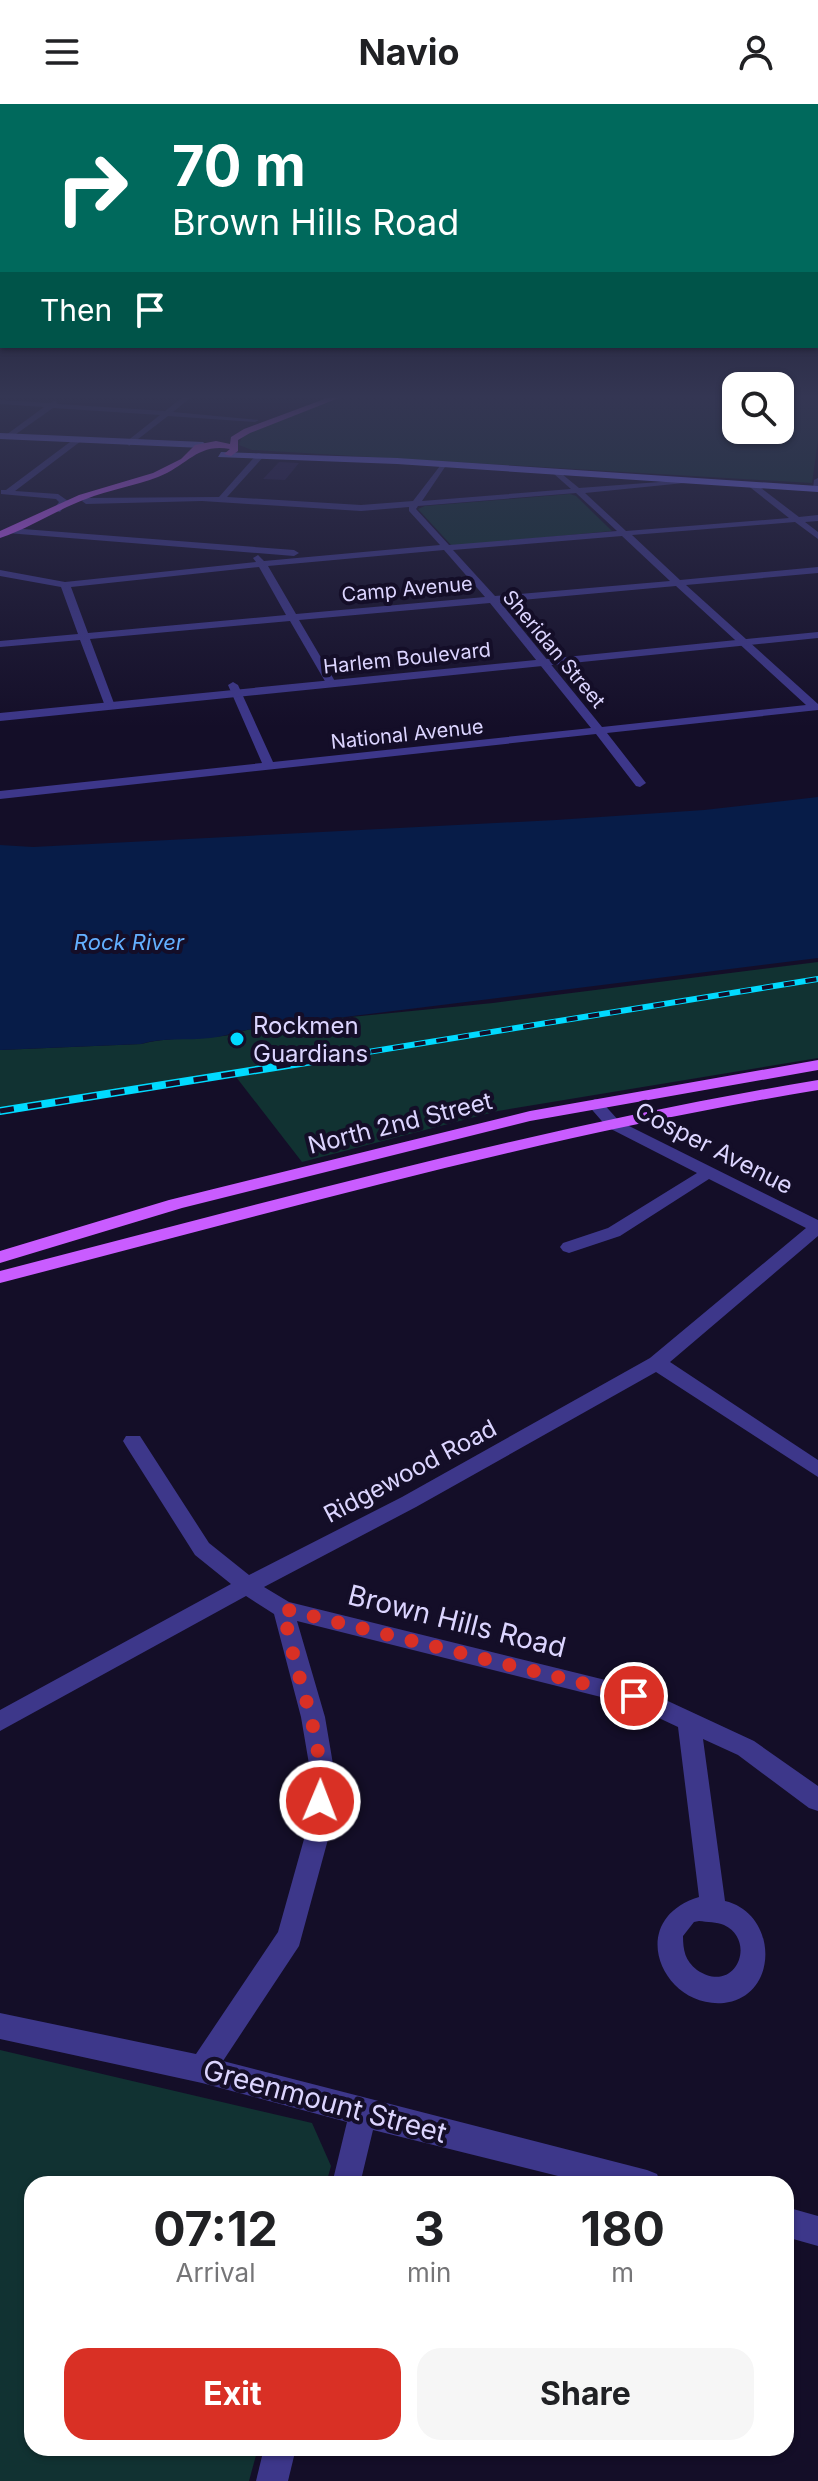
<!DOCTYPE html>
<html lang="en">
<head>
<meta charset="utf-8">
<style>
	body { margin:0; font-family:Inter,sans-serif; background:#f6f6f6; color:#202124; height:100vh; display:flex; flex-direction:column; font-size:30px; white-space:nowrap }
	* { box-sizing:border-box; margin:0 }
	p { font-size:26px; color:#757577 }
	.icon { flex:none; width:44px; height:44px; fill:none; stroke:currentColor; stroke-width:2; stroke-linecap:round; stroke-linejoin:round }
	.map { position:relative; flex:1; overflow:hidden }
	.sheet { position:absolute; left:24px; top:2072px; width:770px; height:280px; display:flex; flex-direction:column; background:#fff; border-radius:24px; box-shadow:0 2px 6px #0004 }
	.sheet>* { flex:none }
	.hud { position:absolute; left:0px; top:0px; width:818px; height:244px; box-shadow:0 2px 6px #0004; background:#00695c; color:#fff; overflow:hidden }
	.fabs { position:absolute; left:722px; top:268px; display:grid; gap:16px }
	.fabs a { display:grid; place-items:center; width:72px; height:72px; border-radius:16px; background:#fff; box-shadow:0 2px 6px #0004; font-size:40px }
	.pin { position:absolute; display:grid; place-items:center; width:68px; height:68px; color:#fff; margin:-34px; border:4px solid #fff; border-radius:50%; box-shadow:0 2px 8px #0007 }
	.me { position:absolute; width:88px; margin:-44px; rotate:1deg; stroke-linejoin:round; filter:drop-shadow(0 0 6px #0008) }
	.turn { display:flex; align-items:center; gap:28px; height:168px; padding:0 40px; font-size:36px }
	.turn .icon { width:104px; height:104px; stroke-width:2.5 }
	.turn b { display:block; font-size:56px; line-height:68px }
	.then { display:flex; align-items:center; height:76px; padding:0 40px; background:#0003; gap:16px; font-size:30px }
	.eta { display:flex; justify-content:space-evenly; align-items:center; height:136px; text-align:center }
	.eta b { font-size:48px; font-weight:700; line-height:56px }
	.primary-button { display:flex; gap:16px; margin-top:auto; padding:16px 40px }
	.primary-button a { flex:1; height:92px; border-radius:24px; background:#d93025; color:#fff; font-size:32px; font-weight:700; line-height:92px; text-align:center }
	.primary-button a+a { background:#f6f6f6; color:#202124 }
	header { display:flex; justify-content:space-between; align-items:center; height:104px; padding:0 40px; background:#fff; font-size:36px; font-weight:700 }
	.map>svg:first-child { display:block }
	.green { fill:#113232 }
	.water { fill:#071c48 }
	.building { fill:#25194a }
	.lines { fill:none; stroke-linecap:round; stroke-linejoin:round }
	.minor { fill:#3d378a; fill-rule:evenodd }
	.tertiary { fill:#3d378a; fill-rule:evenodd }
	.secondary { fill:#766cff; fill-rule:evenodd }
	.primary { fill:#c95cff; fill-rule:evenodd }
	.rail-far1-casing { stroke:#01daff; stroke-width:6 }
	.rail-casing { stroke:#01daff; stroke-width:8 }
	.rail-far1 { stroke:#140e28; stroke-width:4; stroke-dasharray:11; stroke-linecap:butt }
	.rail { stroke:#140e28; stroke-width:5; stroke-dasharray:14; stroke-linecap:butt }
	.route { stroke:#d93025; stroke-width:14; stroke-dasharray:0 25.2 }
	.poi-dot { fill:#01daff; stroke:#140e28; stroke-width:3 }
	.labels { text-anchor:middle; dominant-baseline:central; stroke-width:8; stroke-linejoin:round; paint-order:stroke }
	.far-street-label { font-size:20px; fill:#dcd5ff; stroke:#140e28 }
	.far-water-label { font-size:22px; font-style:italic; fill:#63b0ff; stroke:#140e28 }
	.poi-label { font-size:24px; fill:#dcd5ff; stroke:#140e28; text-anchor:start }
	.street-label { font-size:24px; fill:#dcd5ff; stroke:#140e28 }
	.near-street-label { font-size:28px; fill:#dcd5ff; stroke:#140e28 }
</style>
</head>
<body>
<header><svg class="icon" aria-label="menu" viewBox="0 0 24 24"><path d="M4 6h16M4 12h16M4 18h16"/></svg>Navio<svg class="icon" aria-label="person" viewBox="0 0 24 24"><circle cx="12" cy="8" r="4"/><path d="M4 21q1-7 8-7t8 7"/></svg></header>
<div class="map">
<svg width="818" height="2377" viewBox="0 0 818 2377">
	<rect width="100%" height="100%" fill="#140e28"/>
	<g class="green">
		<polygon points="350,290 736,290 736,326 780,326 780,290 818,290 818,336 812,379 252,346 239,341 242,333 256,325"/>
		<polygon points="570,390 576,392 612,427 452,442 418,405 425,402"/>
		<path d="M818,858v96l-320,53 -196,51 -69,-89 -233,38v-61l141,-6c26,-7 54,-5 82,-8 10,-1 19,-6 30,-7 29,-1 41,6 67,-9l173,-17z"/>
		<polygon points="0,1946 312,2019 331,2062 326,2080 32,2080 32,2344 258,2344 249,2377 0,2377"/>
	</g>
	<path class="water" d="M818,693v161l-497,62c-27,15 -39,8 -68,9 -14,1 -28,8 -43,9 -24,3 -46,-1 -69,6l-141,6v-205l33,2 523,-27 148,-10z"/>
	<polygon class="building" points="279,358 299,359 285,376 263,375"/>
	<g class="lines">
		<g class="minor">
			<polygon points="187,290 195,290 173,308 259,316 255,318 168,312 129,342 126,338 160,311 53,304 9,335 6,331 44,303 0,300 0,296 50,299 55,297 58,300 165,307"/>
			<polygon points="74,335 81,337 15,387 58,390 68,397 60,408 53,406 59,398 56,395 1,390 1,386 6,386"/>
			<path d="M258,349l7,2 -38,42 134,8 52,-4 30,-39 4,2 -25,37 149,-12 -17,-15 3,-4 22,18 121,-9 4,2 -119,12 41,38 163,-13 -43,-34 7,-2 46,35 19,-2v6l-13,1 13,10v7l-23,-17 -163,13 48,45 138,-13v6l-132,12 132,119v6l-211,23 39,50 -6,4 -4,-1 -40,-52 -596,65v-8l262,-28 -34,-78 5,-3 5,3 35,77 318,-34 -101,-125 -191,17 37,63 -5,3 -5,-3 -36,-62 -200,18 25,67 -5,3 -5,-3 -25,-66 -80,7v-6l78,-7 -17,-47 -61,-11v-6l65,12 191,-20 -3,-4 5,-3 6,6 176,-16 -31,-34v-4l-48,4 -159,-10 -116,3 -4,-3 4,-3 133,-1zM576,389l41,38 -168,14 -33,-36 2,-3zM622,432l48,45 -175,15 -42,-46zM444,446l41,47 -189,17 -28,-48zM259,463l27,48 -198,18 -17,-46zM676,482l130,119 -204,22 -102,-125z"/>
			<polygon points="818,374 818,387 817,387 813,385 814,376"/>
			<polygon points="10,424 294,446 299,449 294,452 7,429"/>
			<path d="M595,995l6,2 18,20 199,99v16l-148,126 148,98v17l-162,-105 -240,135 -152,80 25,15 353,87 112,52 64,45v25l-9,-3 -71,-53 -35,-16 22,162c54,13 54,96 -1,102 -62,6 -100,-83 -25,-106l-21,-170 -49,-23 -332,-83 28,96 9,53 -4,62 -31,114 -76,115 424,109 10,4 4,10h-71l-217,-54 -13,54h-28l15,-62 -145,-39 -202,-44v-26l196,41 82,-122 28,-100 4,-62 -9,-53 -27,-103 -28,-18 -246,135v-21l231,-126 -36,-29 -69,-109 -3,-5 3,-5h14l69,107 40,32 153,-78 248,-139 156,-130 -97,-49 -89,57 -51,17 -6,-2 -3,-4 3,-4 45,-15 89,-55 -90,-46 -20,-23zM699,1817c8,1 18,1 25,4 34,16 11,71 -27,45 -12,-9 -14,-20 -14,-34l11,-14z"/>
			<polygon points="786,2103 818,2112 818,2142 786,2133"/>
			<polygon points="264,2344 296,2344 288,2377 256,2377"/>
		</g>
		<polygon class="tertiary" points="818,528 818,534 0,617 0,609"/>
		<g class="secondary">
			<polygon points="0,329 203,338 207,341 203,344 0,335"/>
			<polygon points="221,348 397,354 818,382 818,388 397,360 218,353"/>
		</g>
		<g class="primary">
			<path d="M338,290h11l-99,39 -12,7v11l-7,5 -7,-2 6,-5c-33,-6 -43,17 -72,28 -24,9 -49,13 -72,22 -30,11 -56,29 -86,39v-7l79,-36 74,-22 28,-14 14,-14 21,-4 14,3 1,-7 13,-8z"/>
			<polygon points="818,956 818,966 530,1017 182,1104 0,1159 0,1147 169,1096 530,1007"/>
			<path d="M818,976v10c-277,46 -547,123 -818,193v-12c271,-70 541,-145 818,-191z"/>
		</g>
		<defs>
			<polyline id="rail-far1" points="306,958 818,875"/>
			<polyline id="rail" points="0,1007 319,956"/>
		</defs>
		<use href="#rail-far1" class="rail-far1-casing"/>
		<use href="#rail" class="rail-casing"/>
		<use href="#rail-far1" class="rail-far1"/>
		<use href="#rail" class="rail"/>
	</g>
	<linearGradient id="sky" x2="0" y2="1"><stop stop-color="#0b0816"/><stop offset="0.47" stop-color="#343653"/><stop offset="1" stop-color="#343653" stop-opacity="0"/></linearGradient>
	<rect width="818" height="623" fill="url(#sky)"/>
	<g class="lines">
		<path class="route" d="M320,1697c5,-70 -27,-124 -36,-192l350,87"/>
	</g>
	<circle class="poi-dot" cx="237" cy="935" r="8"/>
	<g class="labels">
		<g class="far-street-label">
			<text transform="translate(407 485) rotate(-5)">Camp Avenue</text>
			<text transform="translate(554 545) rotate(50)">Sheridan Street</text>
			<text transform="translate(407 554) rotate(-6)">Harlem Boulevard</text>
			<text transform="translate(407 630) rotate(-6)">National Avenue</text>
		</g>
		<g class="far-water-label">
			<text x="129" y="838">Rock River</text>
		</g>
		<g class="poi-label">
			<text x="253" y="921">Rockmen<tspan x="253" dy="28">Guardians</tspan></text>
		</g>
		<g class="street-label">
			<text transform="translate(400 1019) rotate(-14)">North 2nd Street</text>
			<text transform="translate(714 1044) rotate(27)">Cosper Avenue</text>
			<text transform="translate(410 1367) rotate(-28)">Ridgewood Road</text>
		</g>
		<g class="near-street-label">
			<text transform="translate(457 1517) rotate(14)">Brown Hills Road</text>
			<text transform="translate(325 1997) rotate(15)">Greenmount Street</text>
		</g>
	</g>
</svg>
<div class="fabs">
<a><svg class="icon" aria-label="search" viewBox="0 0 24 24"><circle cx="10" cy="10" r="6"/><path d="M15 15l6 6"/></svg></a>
</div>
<div class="pin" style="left:634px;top:1592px;background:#d93025"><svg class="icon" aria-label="arrive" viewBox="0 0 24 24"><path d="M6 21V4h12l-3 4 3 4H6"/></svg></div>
<svg class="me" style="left:320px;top:1697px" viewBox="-20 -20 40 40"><circle r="17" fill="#d93025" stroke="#fff" stroke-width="3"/><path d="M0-11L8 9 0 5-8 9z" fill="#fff"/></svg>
<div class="hud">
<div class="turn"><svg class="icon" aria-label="right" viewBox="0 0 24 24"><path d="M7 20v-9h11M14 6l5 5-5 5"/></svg><div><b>70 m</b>Brown Hills Road</div></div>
<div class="then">Then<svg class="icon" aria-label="arrive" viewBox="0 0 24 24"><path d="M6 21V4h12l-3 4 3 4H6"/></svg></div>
</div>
<section class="sheet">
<div class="eta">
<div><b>07:12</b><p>Arrival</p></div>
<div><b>3</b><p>min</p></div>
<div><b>180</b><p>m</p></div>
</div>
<div class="primary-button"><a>Exit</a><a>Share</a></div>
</section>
</div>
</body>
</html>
